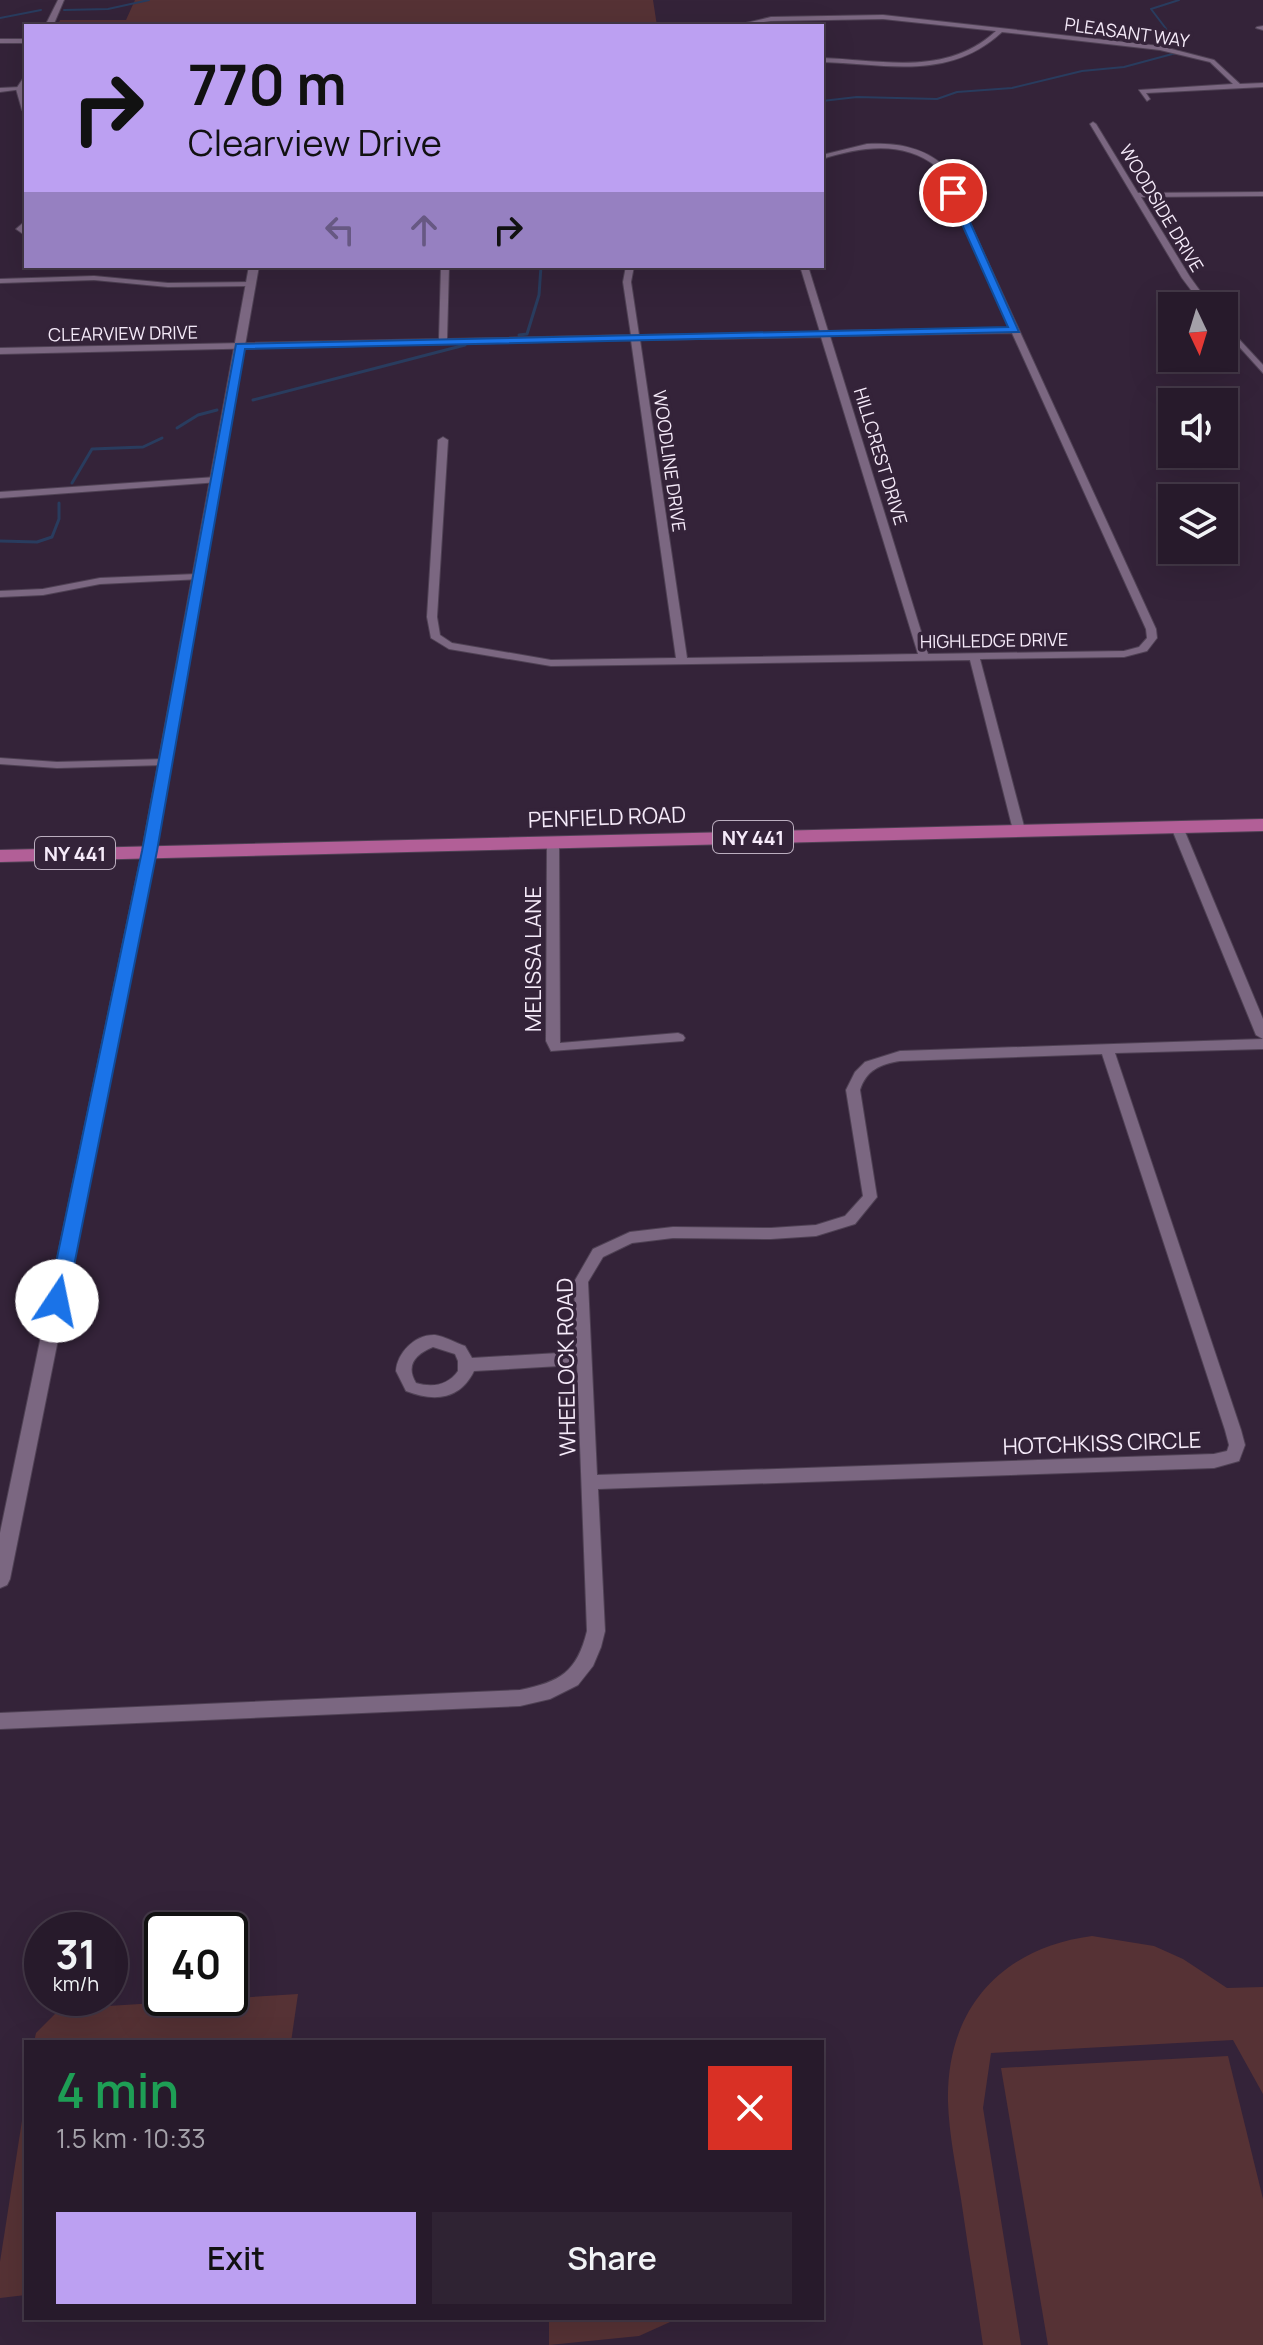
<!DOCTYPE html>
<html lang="en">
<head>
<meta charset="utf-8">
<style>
	body { margin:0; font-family:Manrope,sans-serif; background:#2f2333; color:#f1f3f6; height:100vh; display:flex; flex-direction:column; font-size:30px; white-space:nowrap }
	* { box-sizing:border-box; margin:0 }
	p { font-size:26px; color:#a4a1a9 }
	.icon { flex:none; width:44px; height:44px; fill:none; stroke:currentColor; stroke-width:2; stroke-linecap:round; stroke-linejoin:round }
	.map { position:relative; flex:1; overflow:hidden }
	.details { position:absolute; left:24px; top:2040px; width:800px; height:280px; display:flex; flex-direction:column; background:#271a2b; border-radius:0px; box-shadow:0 8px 32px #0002,0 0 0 2px #433847 }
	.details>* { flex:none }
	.banner { position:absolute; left:24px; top:24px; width:800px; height:244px; border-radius:0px; box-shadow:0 8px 32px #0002,0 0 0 2px #433847; background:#bca0f2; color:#111; overflow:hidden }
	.needle { width:52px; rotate:176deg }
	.tools { position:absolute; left:1158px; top:292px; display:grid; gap:16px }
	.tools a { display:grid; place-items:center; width:80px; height:80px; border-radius:0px; background:#271a2b; box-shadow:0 8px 32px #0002,0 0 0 2px #433847; font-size:40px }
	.speed { position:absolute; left:24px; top:1912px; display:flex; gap:16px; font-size:40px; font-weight:700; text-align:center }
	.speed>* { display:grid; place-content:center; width:104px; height:104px; border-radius:50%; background:#271a2b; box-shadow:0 8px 32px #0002,0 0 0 2px #433847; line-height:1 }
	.speed small { font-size:20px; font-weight:400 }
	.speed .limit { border:4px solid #111; border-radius:12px; background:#fff; color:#111 }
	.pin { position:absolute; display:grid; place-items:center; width:68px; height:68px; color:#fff; margin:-34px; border:4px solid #fff; border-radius:50%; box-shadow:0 2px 8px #0007 }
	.me { position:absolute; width:88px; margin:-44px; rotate:11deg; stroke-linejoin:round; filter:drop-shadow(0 0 6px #0008) }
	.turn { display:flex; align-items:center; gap:28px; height:168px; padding:0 32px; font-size:36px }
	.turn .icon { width:104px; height:104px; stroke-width:2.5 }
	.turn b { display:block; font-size:56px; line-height:68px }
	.lanes { display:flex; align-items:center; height:76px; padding:0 32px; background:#0003; justify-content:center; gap:40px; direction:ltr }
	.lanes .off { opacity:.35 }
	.round { display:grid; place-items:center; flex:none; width:84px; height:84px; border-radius:0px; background:#2f2333 }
	.overview { display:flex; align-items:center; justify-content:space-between; height:136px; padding:0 32px }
	h1 { font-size:48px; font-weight:600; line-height:60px; color:#1e9e55 }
	.primary-button { display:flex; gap:16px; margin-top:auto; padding:16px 32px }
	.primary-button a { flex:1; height:92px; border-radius:0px; background:#bca0f2; color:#111; font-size:32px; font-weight:600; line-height:92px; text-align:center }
	.primary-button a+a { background:#2f2333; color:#f1f3f6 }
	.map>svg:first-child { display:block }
	.green { fill:#563235 }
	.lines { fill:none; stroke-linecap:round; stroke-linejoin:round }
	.stream-far1 { stroke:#293c5e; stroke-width:2 }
	.stream { stroke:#293c5e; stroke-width:3 }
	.minor-casing { stroke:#4f4154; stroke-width:2 }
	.tertiary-casing { stroke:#4f4154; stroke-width:2 }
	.primary-casing { stroke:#4f4154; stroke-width:2 }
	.minor { fill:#7b6781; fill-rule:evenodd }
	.tertiary { fill:#7b6781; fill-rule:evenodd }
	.primary { fill:#b25f97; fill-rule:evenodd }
	.route { fill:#1a73e8; stroke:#114b97; stroke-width:2 }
	.labels { text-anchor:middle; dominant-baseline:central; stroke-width:7; stroke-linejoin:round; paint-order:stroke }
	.far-street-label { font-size:18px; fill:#f5eaf9; stroke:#342339 }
	.shield { fill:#342339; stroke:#bbaebf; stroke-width:2 }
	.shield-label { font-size:20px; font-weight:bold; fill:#f5eaf9 }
	.street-label { font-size:22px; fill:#f5eaf9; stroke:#342339 }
</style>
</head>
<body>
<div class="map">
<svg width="1263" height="2345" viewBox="0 0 1263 2345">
	<rect width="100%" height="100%" fill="#342339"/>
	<g class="green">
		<polygon points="135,0 653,0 657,26 58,26 60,20 126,20"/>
		<path d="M1092,1936l62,10 29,13 44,29 36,-1v107l-30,-54 -242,13 -8,55 38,237h-38c-7,-49 -15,-97 -22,-146 -5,-32 -12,-64 -13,-97 -2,-93 53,-154 144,-166z"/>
		<polygon points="298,1994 291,2042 34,2042 36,2033 60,2009"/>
		<polygon points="1228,2056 1263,2199 1263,2345 1048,2345 1001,2068"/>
		<polygon points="26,2095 26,2295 0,2298 0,2262"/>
		<polygon points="549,2318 679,2318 639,2336 549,2345"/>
	</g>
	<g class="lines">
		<g class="stream-far1">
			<polyline points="1179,0 1151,9 1167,30 1186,44 1183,48"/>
			<polyline points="64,10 108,9 149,0"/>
			<polyline points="0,18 41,10"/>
			<polyline points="822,101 857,97 937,99 957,92 1012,88 1082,71 1124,67 1176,53"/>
		</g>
		<g class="stream">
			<polyline points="519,335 527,334 539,295 541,266"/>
			<polyline points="253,400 465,345"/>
			<polyline points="177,428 198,415 217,410"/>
			<polyline points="72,483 92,449 143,447 162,438"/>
			<polyline points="0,541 37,542 52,537 59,519 59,503"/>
		</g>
		<defs>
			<g id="minor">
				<path d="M883,15l277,31 54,14 26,24 23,-1v4l-117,6 4,6 -3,2 -8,-11 94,-6 -23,-22 -50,-12 -158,-18c-53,49 -114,32 -180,30v-4c61,2 124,19 174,-27l-113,-12 -112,2 -38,5 38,-9z"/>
				<polygon points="1263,26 1263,30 1256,28 1257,27"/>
				<rect x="0" y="39" width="26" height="4"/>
				<polygon points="0,88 20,87 23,89 0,92"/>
				<polygon points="1093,122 1096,124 1138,193 1263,192 1263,196 1141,197 1190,277 1211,306 1203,306 1182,278 1090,124"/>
				<path d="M867,144c28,-1 55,2 77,22l212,463 1,9 -10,13 -23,6 -144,2 45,171 -6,4 -6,-4 -43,-170 -419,6 -102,-17 -18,-11 -4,-21 11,-177 5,-3 5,3 -11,177 3,18 12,8 99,17 125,-2 -45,-318 -631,14v-6l439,-9 2,-73h8l-2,73 184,-4 -8,-53 3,-16h8l-3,16 8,53 181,-3 -20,-66h8l20,65 182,-3 -73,-161c-34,-27 -76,-20 -115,-8v-4zM1012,333l134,296 1,9 -8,9 -15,4 -196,3 -98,-318zM821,337l97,317 -231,4 -47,-318z"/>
				<polygon points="23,223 26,223 26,236 16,229"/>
				<polygon points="94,276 168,283 251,282 255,284 251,286 168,287 94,280 0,283 0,279"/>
				<polygon points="1224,323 1263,365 1263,373 1224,330"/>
				<polygon points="216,477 221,480 219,482 0,498 0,492"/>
				<polygon points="197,574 202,577 201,579 100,584 43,595 0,597 0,591 43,589 100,578"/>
				<polygon points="0,758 57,762 165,759 171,762 165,765 57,768 0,764"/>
				<path d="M1177,823l6,4 80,192v30l-148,4 126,377 4,15 -6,16 -25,7 -616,21 7,142 -4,16 -8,19 -15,19 -28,14 -30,7 -520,23v-16l520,-23c40,-8 57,-18 67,-59l-10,-266 -103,6c-14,29 -40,31 -68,20l-10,-20c1,-18 19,-37 39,-36 9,1 21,8 30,11l7,12 104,-6 -2,-70 19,-33 37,-17 43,-5 98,1 45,-3 29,-9 18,-20 -17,-106 9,-18 10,-10 35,-11 363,-12 -7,-4 -85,-208zM1102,1054l123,376 4,15 -2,6 -13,3 -617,21 -9,-193 15,-25 29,-14 41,-5 98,1 45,-3 39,-12 22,-27 -17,-107c6,-20 21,-26 40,-29zM433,1347l22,7 3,7v10c-10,14 -25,17 -42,12 -11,-18 0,-29 17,-36z"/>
				<polygon points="553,838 559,842 560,1043 678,1033 683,1035 685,1038 683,1041 551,1051 546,1041 547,842"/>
			</g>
			<g id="tertiary">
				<polygon points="58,0 64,0 53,26 45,26"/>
				<polygon points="26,74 24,89 26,112 22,110 16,89"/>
				<polygon points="249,266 259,266 156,851 10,1579 7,1585 0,1588 0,1533 142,851"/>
			</g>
			<polygon id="primary" points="1263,819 1263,831 0,862 0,850"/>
		</defs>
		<use href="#minor" class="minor-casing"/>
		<use href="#tertiary" class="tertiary-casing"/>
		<use href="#primary" class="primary-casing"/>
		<use href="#minor" class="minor"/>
		<use href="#tertiary" class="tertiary"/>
		<use href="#primary" class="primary"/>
	</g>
	<polygon class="route" points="953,191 957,193 1019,332 245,349 157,851 67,1301 57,1308 50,1306 48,1301 142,851 236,344 1008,327 948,193"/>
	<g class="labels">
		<g class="far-street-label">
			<text transform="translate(1127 32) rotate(8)">PLEASANT WAY</text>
			<text transform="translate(1162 208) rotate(59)">WOODSIDE DRIVE</text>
			<text transform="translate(123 333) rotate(-1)">CLEARVIEW DRIVE</text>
			<text transform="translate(881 456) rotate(73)">HILLCREST DRIVE</text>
			<text transform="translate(670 461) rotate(82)">WOODLINE DRIVE</text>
			<text transform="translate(994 640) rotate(-1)">HIGHLEDGE DRIVE</text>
		</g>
		<g class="shield">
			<rect x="713" y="821" width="80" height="32" rx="6"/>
			<rect x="35" y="837" width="80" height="32" rx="6"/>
		</g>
		<g class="shield-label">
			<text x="753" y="837">NY 441</text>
			<text x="75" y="853">NY 441</text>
		</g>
		<g class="street-label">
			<text transform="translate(607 817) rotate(-2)">PENFIELD ROAD</text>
			<text transform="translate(533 959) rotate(-90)">MELISSA LANE</text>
			<text transform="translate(566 1367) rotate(-91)">WHEELOCK ROAD</text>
			<text transform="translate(1102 1443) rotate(-2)">HOTCHKISS CIRCLE</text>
		</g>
	</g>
</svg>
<div class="tools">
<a><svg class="needle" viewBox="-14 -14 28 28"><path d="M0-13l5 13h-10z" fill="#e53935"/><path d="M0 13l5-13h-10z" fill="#a4a1a9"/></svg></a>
<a><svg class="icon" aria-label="sound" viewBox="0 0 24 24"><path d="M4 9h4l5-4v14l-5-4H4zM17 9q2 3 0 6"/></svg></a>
<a><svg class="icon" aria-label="layers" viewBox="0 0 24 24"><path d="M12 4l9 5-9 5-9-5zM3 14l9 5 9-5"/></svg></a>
</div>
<div class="speed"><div>31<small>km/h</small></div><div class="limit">40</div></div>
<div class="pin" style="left:953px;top:193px;background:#d93025"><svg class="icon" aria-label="arrive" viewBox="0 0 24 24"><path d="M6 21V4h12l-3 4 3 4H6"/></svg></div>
<svg class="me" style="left:57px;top:1301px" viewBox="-20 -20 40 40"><circle r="19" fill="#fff"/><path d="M0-13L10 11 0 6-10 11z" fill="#1a73e8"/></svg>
<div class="banner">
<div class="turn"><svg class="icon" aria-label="right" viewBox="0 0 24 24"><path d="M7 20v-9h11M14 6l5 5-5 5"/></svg><div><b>770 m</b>Clearview Drive</div></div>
<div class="lanes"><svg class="icon off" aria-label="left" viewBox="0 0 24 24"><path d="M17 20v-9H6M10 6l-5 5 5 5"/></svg><svg class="icon off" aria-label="ahead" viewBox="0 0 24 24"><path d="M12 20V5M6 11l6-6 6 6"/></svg><svg class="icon" aria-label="right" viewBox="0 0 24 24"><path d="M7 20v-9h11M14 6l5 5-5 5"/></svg></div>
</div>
<section class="details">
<div class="overview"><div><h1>4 min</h1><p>1.5 km · 10:33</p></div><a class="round" style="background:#d93025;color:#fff"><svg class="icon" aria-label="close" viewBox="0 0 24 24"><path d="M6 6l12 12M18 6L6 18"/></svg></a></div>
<div class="primary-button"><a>Exit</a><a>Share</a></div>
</section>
</div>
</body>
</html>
